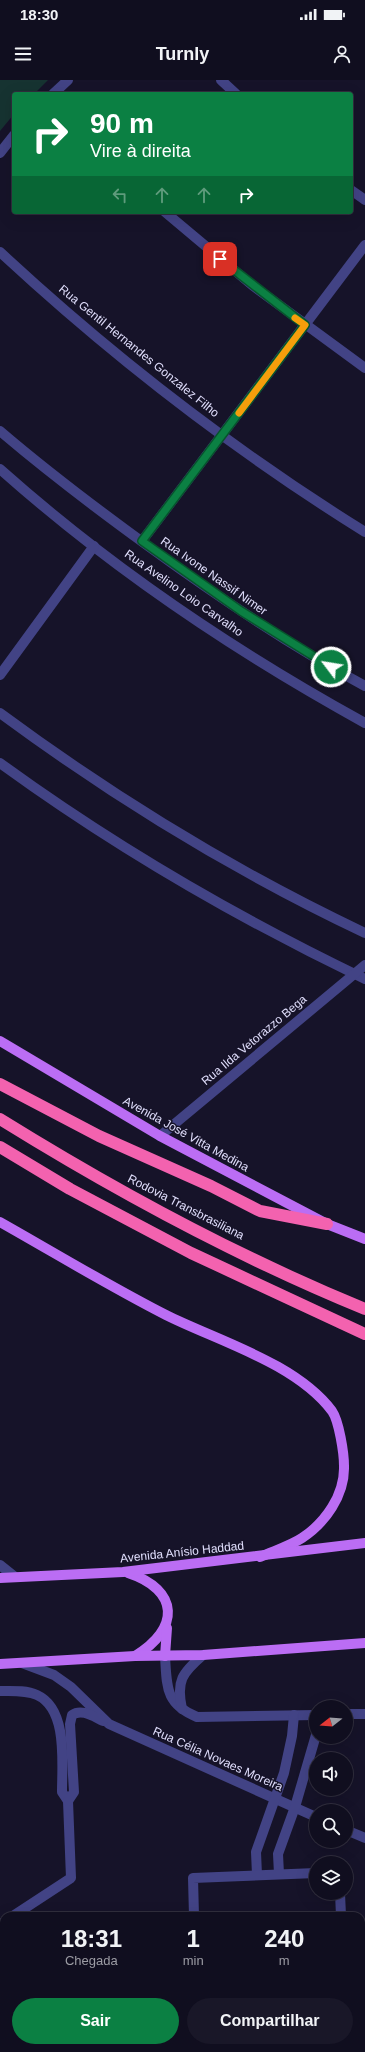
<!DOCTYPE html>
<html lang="pt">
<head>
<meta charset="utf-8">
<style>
	body { margin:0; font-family:Helvetica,sans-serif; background:#191728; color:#f1f3f6; height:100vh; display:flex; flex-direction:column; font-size:15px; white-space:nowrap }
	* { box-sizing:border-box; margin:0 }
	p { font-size:13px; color:#9c9ca4 }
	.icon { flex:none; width:22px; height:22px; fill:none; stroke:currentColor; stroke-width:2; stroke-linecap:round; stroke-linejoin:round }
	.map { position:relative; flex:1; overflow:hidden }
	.panel { position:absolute; left:0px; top:1832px; width:365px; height:140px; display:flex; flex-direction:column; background:#100e1f; border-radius:12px 12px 0 0; box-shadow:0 4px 16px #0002,0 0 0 1px #302e3d }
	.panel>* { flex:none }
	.hud { position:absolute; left:12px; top:12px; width:341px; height:122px; border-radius:4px; box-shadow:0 4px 16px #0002,0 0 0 1px #302e3d; background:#0b8043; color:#fff; overflow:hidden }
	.needle { width:26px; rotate:253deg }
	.controls { position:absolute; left:309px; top:1620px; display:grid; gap:8px }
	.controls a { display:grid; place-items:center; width:44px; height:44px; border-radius:50%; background:#100e1f; box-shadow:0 4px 16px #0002,0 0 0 1px #302e3d; font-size:20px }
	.pin { position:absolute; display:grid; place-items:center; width:34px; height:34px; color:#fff; margin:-17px; border-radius:8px; box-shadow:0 2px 6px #0006 }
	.me { position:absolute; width:44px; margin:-22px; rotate:301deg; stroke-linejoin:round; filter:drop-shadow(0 0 3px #0008) }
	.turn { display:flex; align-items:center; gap:14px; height:84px; padding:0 12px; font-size:18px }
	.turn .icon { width:52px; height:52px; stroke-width:2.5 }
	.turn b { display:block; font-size:28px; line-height:34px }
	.lanes { display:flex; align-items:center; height:38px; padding:0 12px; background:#0003; justify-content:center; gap:20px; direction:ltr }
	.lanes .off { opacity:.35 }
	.eta { display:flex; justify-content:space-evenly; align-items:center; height:68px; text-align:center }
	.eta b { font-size:24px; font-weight:800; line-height:28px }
	.action { display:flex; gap:8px; margin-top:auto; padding:8px 12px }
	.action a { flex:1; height:46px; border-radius:24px; background:#0b8043; color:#fff; font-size:16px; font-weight:800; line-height:46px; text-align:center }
	.action a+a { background:#191728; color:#f1f3f6 }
	.status { display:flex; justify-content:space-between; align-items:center; height:28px; padding:0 20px; background:#100e1f; direction:ltr }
	.status svg { height:11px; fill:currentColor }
	header { display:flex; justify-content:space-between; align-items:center; height:52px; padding:0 12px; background:#100e1f; font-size:18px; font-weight:800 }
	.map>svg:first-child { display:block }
	.green { fill:#163331 }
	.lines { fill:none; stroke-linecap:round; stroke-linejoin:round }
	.minor { stroke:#424385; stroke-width:10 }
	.major { stroke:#bb6df4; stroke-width:10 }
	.highway { stroke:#f362af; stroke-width:12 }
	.route-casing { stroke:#07532c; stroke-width:10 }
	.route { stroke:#0b8043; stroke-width:7 }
	.slow { stroke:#f59e0b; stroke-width:7 }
	.labels { text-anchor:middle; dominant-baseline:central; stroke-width:3; stroke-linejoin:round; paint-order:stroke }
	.street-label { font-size:12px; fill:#e0defc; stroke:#161329 }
</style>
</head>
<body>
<div class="status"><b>18:30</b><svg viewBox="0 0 49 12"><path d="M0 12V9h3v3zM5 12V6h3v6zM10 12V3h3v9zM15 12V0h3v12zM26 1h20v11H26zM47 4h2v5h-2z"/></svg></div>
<header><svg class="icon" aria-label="menu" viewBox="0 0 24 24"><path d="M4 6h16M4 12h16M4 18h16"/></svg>Turnly<svg class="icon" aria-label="person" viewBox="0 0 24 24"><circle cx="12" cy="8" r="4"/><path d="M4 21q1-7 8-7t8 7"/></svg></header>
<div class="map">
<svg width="365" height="1972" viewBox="0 0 365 1972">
	<rect width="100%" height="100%" fill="#161329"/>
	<polygon class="green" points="0,0 48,0 34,14 14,14 14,34 0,51"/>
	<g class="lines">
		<g class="minor">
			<polyline points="221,0 236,14"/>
			<polyline points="53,14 68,0"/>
			<polyline points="0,73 14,55"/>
			<polyline points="351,110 365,120"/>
			<polyline points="165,132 252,205 365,288"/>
			<path d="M0,172c112,104 235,199 365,280"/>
			<path d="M0,351c48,41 97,78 148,115 70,51 141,99 217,140"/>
			<path d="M0,389c110,98 236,183 365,254"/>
			<polyline points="142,461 365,165"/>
			<polyline points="0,595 94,466"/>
			<path d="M0,633c115,85 236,159 365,220"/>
			<path d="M0,683c114,83 238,155 365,216"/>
			<polyline points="160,1056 365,885"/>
			<polyline points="0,1485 15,1497"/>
			<path d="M165,1576c2,31 0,48 32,61l119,-2"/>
			<polyline points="22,1583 54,1595 71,1607 109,1644 316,1737"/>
			<path d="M0,1611c12,0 26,-1 37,4 31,14 25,68 25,97l6,9 3,77 -58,38"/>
			<path d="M182,1629c-6,-28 0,-36 21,-54"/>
			<polyline points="346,1634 365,1634"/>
			<path d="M68,1721l6,-9 -4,-68 2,-9c10,-7 22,2 31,6"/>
			<polyline points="346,1750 365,1758"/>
			<polyline points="279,1794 278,1774 295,1727 316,1655"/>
			<polyline points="257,1795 256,1772 284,1693 292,1656 294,1635"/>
			<polyline points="340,1813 341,1836"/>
			<polyline points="194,1836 193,1798 316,1793"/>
			<polyline points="0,1844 4,1842"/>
			<polyline points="199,1968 199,1972"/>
			<polyline points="349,1968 349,1972"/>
		</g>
		<g class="major">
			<polyline points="0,961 160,1056 327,1144 365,1159"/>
			<path d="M0,1142c55,31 109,64 166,93 52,26 130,48 166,96 7,10 12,42 12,55 1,29 -19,57 -42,72 -12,8 -29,13 -42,19"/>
			<path d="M128,1493c52,17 52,56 7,83"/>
			<polyline points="0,1498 123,1492 365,1463"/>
			<polyline points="165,1576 167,1548"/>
			<polyline points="0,1584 135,1576 203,1575 365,1563"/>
		</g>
		<g class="highway">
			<polyline points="0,1004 99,1056 211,1106 260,1131 327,1144"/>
			<path d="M0,1039c116,72 238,138 365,190"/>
			<polyline points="0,1067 70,1109 191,1173 365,1254"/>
		</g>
	</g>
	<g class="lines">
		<defs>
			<polyline id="route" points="220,179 305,245 142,461 241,531 331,587"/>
		</defs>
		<use href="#route" class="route-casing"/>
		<use href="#route" class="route"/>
		<polyline class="slow" points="239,333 305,245 295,238"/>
	</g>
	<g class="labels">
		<g class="street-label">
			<text transform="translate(139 271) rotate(39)">Rua Gentil Hernandes Gonzalez Filho</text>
			<text transform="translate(214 496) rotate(35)">Rua Ivone Nassif Nimer</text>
			<text transform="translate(184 513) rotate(35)">Rua Avelino Loio Carvalho</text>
			<text transform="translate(254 960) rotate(-40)">Rua Ilda Vetorazzo Bega</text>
			<text transform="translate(186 1054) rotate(29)">Avenida José Vitta Medina</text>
			<text transform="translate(186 1127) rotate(27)">Rodovia Transbrasiliana</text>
			<text transform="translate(182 1472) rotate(-6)">Avenida Anísio Haddad</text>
			<text transform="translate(218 1679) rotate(24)">Rua Célia Novaes Moreira</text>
		</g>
	</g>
</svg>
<div class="controls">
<a><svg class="needle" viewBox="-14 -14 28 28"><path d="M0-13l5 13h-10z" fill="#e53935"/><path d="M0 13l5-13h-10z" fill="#9c9ca4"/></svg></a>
<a><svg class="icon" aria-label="sound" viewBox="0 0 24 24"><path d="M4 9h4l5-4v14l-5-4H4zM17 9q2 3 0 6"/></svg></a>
<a><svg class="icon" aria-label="search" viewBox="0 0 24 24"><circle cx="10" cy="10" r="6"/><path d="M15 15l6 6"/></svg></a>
<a><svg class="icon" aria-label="layers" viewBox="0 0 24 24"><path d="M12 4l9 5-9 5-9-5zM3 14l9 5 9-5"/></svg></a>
</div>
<div class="pin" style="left:220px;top:179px;background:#d93025"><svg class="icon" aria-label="arrive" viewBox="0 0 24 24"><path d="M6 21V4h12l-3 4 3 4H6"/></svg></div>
<svg class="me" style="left:331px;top:587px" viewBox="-20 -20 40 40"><circle r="17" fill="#0b8043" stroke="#fff" stroke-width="3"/><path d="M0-11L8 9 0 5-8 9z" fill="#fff"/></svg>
<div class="hud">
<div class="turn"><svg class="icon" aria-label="right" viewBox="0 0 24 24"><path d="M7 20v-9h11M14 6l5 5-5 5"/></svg><div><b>90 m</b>Vire à direita</div></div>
<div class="lanes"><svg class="icon off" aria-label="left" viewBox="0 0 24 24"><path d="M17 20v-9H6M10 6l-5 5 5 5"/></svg><svg class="icon off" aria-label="ahead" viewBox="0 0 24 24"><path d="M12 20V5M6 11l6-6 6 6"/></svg><svg class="icon off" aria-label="ahead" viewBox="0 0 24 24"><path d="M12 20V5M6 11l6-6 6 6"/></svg><svg class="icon" aria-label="right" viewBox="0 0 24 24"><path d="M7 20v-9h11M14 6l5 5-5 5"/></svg></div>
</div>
<section class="panel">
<div class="eta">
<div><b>18:31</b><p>Chegada</p></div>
<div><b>1</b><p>min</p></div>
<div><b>240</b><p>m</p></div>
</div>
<div class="action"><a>Sair</a><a>Compartilhar</a></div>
</section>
</div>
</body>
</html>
